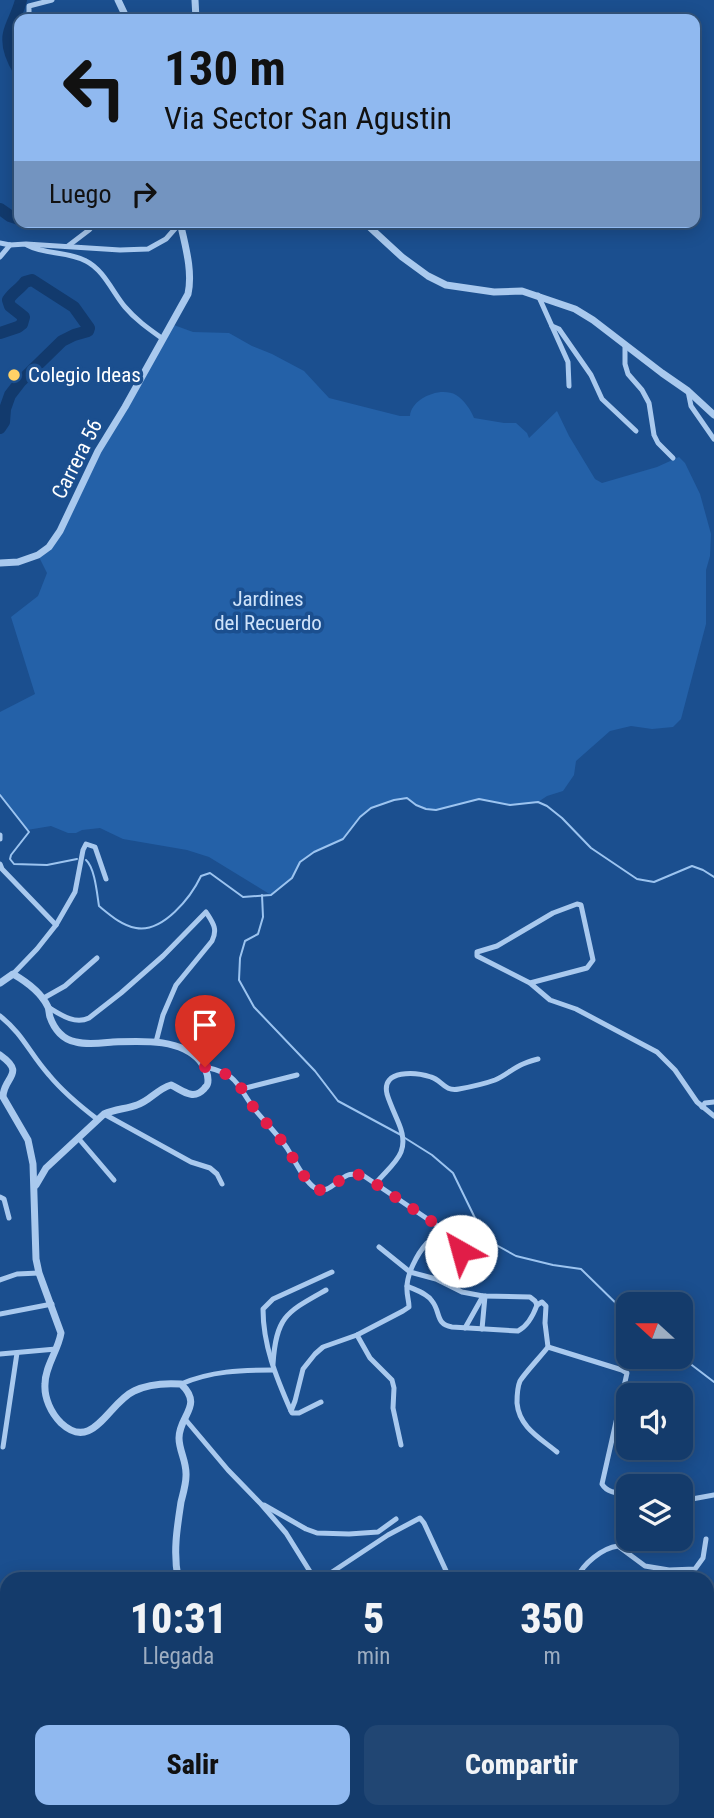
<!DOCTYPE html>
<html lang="es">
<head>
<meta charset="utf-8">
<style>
	body { margin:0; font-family:"Roboto Condensed",sans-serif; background:#214673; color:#f1f3f6; height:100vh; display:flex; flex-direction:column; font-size:26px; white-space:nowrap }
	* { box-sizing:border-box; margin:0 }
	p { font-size:23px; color:#9dadc1 }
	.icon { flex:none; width:38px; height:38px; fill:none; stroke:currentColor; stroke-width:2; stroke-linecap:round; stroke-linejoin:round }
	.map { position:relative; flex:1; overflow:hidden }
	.panel { position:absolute; left:0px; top:1572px; width:714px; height:247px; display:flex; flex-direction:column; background:#143b6b; border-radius:21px 21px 0 0; box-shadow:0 4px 18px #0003,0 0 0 2px #33557e }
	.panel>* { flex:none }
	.hud { position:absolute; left:14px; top:14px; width:686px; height:214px; border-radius:14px; box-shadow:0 4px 18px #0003,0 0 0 2px #33557e; background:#90b9f0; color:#111; overflow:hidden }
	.needle { width:46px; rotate:291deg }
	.controls { position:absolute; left:616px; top:1292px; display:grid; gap:14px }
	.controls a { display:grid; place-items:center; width:77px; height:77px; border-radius:14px; background:#143b6b; box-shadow:0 4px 18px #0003,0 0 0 2px #33557e; font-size:35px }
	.pin { position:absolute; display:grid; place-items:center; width:60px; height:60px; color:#fff; margin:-72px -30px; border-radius:50% 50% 50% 0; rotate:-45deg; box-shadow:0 0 7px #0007 }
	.pin .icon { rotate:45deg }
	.me { position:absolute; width:77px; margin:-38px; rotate:322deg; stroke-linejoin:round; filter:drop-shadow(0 0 5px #0008) }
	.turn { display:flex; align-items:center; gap:24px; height:147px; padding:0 35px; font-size:32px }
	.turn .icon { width:91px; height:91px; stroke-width:2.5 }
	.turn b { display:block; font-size:49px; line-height:60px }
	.then { display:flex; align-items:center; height:66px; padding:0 35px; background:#0003; gap:14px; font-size:26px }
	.eta { display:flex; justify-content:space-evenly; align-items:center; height:119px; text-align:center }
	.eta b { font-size:42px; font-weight:800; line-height:49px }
	.action { display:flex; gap:14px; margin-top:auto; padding:14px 35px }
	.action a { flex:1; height:80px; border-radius:14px; background:#90b9f0; color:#111; font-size:28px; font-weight:800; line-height:80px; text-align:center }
	.action a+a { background:#214673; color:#f1f3f6 }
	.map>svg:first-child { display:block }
	.green { fill:#2461a8 }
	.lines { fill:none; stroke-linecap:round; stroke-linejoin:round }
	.stream { stroke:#9cc4f0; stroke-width:2 }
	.river { stroke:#123a6d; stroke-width:12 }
	.minor { stroke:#a9c9ee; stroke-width:5 }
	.tertiary { stroke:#a9c9ee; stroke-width:7 }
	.route { stroke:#e11d48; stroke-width:12; stroke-dasharray:0 21.6 }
	.poi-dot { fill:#ffd166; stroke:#1b4f8f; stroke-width:2.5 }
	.labels { text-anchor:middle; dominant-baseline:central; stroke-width:7; stroke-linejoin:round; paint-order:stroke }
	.poi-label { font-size:21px; fill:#fff; stroke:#1b4f8f; text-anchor:start }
	.street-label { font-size:21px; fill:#fff; stroke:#1b4f8f }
	.park-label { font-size:21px; fill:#cfe3fa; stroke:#1b4f8f }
</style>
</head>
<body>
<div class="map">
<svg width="714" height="1818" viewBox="0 0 714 1818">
	<rect width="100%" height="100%" fill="#1b4f8f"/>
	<path class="green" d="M171,324l22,8 36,1 23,13 20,8 32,17 25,27 71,18h10c1,-17 30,-30 46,-21 8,5 15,15 18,23l30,5h12l11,10 2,5 28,-27 12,25 26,43 7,4 55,-16 22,-10 6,6 15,31 11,40 -1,22 -4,14v54l-25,95 -8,8 -21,2 -21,-3 -21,5 -34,30 -2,14 -11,16 -16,5 -9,6 -28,3 -31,-6 -43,11 -10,-1 -10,-4 -9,-7 -13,2 -23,8 -11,9 -17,22 -29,13 -14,10 -8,16 -21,17 -62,-38 -22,-7 -64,-11 -23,-11 -18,2 -6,3h-8l-17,-7 -24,4 -27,-35v-83l35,-18 -24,-77 27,-21 9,-23 -9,-18 11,-8 30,-57z"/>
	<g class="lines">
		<g class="stream">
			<polyline points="0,795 29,832 11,855 10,859 14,864 47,865 77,859"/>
			<path d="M86,860c9,8 11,34 13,46 11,9 22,19 37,22 27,5 55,-31 65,-52l9,-3 33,24 28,-2 21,-17 8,-16 14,-10 29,-13 17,-22 11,-9 23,-8 13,-2 9,7 10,4 10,1 43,-11 31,6 28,-3 9,4 15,12 29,30 46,31 17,3 38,-16 11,4 11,7"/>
			<polyline points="262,895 263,917 258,934 245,941 240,958 239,980 254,1007 315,1071 338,1101 401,1135"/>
			<polyline points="405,1138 432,1155 453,1173 474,1216 489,1241 516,1256 553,1265 581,1269 628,1315"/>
			<polyline points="680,1356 714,1382"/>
		</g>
		<g class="river">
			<path d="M19,71c-6,-10 -13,-25 -10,-38 3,-12 9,-20 12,-33"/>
			<polyline points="0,209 10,216 19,219"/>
			<polyline points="29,222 46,222"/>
			<path d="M0,333l18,-6 4,-3 2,-7 -14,-11 -2,-6c5,-8 12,-11 17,-18l7,-2 42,27 15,21 -1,3 -14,4 -12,6 -42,41 -10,13 -5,14 -1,13 -4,6"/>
		</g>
		<g class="minor">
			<polyline points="29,19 29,6 52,0"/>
			<polyline points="0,243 10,245 26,244 120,250 148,249 166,239 180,223"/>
			<path d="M27,245c18,10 41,6 59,16 18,9 27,32 39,46 11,13 24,22 38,32"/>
			<polyline points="68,246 89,230 96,222"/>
			<polyline points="0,257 10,245"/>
			<polyline points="538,295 568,362 569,386"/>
			<polyline points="552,326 559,329 591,375 602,399 636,431"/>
			<polyline points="625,345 625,364 628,374 642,390 649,403 654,435 658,443 673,458"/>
			<polyline points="688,391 691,406 714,439"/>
			<polyline points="0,835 0,839"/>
			<polyline points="0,864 2,869 56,925"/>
			<polyline points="13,974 37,949 56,925 75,892 83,850 86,844 95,847 106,879"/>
			<polyline points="530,983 587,968 593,960 581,905 577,904 553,913 497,946 477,952 477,956 530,983 550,1000 576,1009 657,1052 675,1070 697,1102 714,1116"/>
			<polyline points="42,999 65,986 97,958"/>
			<path d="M48,1007c13,8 27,18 41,11l32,-25 42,-37 43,-44c7,11 12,17 6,29l-36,44 -13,30 -7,27"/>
			<path d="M0,1016c23,18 30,38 49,59 14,17 31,31 48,44"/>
			<path d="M205,1067c36,8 31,19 51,44 10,12 22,24 31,37 7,11 17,33 28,40 13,8 22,-9 33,-13 5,-2 11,0 16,1l102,69 1,4 -6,2 -24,-7 -10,-1c-10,11 -21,32 -20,47 0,6 2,11 2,17l-6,4 -46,24 -34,12 -8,7 -12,15 -8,32 -4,10c-15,-34 -28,-66 -28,-102l10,-10 59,-27"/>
			<polyline points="242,1089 297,1075"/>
			<polyline points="702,1107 705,1103 714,1102"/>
			<polyline points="104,1114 191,1162 210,1168 217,1174 222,1184"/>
			<polyline points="79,1139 114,1180"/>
			<path d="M376,1183c18,-21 35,-30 23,-59 -4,-10 -9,-20 -12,-30 -6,-25 29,-22 44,-17 11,3 13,15 28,12 11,-2 25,-5 36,-9 10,-4 18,-12 28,-16 5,-2 10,-4 15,-5"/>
			<polyline points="0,1197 4,1199 9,1218"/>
			<polyline points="379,1247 410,1272 436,1279 462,1292 483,1296 530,1297 535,1301 537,1305"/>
			<polyline points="0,1280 17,1274 39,1273"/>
			<path d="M407,1286c8,4 20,7 25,15 9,11 3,23 20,26l66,4c10,-5 15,-15 19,-26"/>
			<path d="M537,1305l5,-3 4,4 -1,17 3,24c-7,9 -23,26 -28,34 -3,7 -3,15 -3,22 2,24 23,35 40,49"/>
			<polyline points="0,1314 52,1304"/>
			<polyline points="465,1328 483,1296"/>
			<polyline points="482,1329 485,1296"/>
			<polyline points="357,1335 370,1358 392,1380 394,1388 393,1408 401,1445"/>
			<path d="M548,1347l74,23 5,3 -25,111c5,9 16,9 26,10"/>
			<polyline points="0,1354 56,1349"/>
			<path d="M273,1364c3,-48 14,-52 53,-74"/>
			<path d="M181,1384c30,-13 60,-14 92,-14"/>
			<polyline points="291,1411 292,1413 299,1413 321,1402"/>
			<polyline points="185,1419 228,1470 261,1504 286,1533 314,1578"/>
			<polyline points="3,1447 17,1353"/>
			<polyline points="681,1501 714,1495"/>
			<polyline points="264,1505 306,1529 317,1533 349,1534 378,1532 396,1519"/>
			<polyline points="323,1578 388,1535 420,1518 424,1523 448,1575"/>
			<path d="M577,1578c6,-14 25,-30 41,-32l27,20 24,4 26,-1 8,-11 3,-19"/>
			<polyline points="707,1659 714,1651"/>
			<polyline points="707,1687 714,1704"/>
			<polyline points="707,1731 714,1722"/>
			<polyline points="707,1759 714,1763"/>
		</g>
		<g class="tertiary">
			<polyline points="118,0 127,19"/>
			<polyline points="195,0 196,19"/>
			<polyline points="364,222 402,257 428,276 446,285 494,292 522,291 575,309 593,320 662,373 688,391 714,415"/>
			<path d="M0,563l18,-1 20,-7 11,-8 11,-16 38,-80 27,-44 63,-113c5,-23 -3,-49 -8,-72"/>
			<path d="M0,983l13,-9c14,8 28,18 35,33 1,2 1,7 2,10 4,12 13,23 26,25 12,3 25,1 37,0 28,-1 67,-4 87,19 4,5 8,12 8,19 0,6 -1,5 -4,9 -11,12 -22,1 -33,-4 -14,4 -21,16 -34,20 -11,4 -22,4 -33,9l-58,54 -10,17"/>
			<path d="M0,1055c27,19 3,22 3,42l25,43 5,24 3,95 3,14 22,60c-3,18 -16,33 -16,51 -1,14 6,29 16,39 32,30 47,-20 73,-32 14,-7 32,-8 47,-7 23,22 -2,31 -2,54 0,13 8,24 7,38 0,8 -3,18 -5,26 -4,26 -8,50 -3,76"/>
			<polyline points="339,1811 348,1818"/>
		</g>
	</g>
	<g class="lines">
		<path class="route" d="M205,1067c11,3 20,5 29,13 10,9 14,21 22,31 9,11 19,21 28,33 8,10 23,44 36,46 12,1 18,-11 28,-15 5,-2 11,0 16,1l100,67 3,6 -6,2"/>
	</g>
	<circle class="poi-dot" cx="14" cy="375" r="7"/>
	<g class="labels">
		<g class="poi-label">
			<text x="28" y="375">Colegio Ideas</text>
		</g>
		<g class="street-label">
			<text transform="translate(77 459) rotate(-63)">Carrera 56</text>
		</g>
		<g class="park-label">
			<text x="268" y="599">Jardines<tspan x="268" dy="24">del Recuerdo</tspan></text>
		</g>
	</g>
</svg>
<div class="controls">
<a><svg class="needle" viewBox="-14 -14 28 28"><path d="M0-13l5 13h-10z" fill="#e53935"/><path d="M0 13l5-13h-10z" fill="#9dadc1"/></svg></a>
<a><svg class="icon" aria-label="sound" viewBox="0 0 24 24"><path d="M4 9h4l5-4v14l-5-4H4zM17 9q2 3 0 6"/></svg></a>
<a><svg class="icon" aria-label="layers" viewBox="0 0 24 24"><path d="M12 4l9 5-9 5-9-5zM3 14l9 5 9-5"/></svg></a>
</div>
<div class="pin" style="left:205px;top:1067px;background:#d93025"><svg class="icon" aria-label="arrive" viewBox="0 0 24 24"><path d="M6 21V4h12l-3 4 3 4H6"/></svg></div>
<svg class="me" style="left:461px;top:1251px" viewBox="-20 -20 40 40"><circle r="19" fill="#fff"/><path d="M0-13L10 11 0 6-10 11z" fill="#e11d48"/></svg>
<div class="hud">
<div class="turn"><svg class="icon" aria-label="left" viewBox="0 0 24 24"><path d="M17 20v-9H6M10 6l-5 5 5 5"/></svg><div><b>130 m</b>Via Sector San Agustin</div></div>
<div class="then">Luego<svg class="icon" aria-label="right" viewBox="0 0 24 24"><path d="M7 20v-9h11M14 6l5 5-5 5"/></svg></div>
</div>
<section class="panel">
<div class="eta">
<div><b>10:31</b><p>Llegada</p></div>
<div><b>5</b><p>min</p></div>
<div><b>350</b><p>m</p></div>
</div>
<div class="action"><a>Salir</a><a>Compartir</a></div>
</section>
</div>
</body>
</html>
